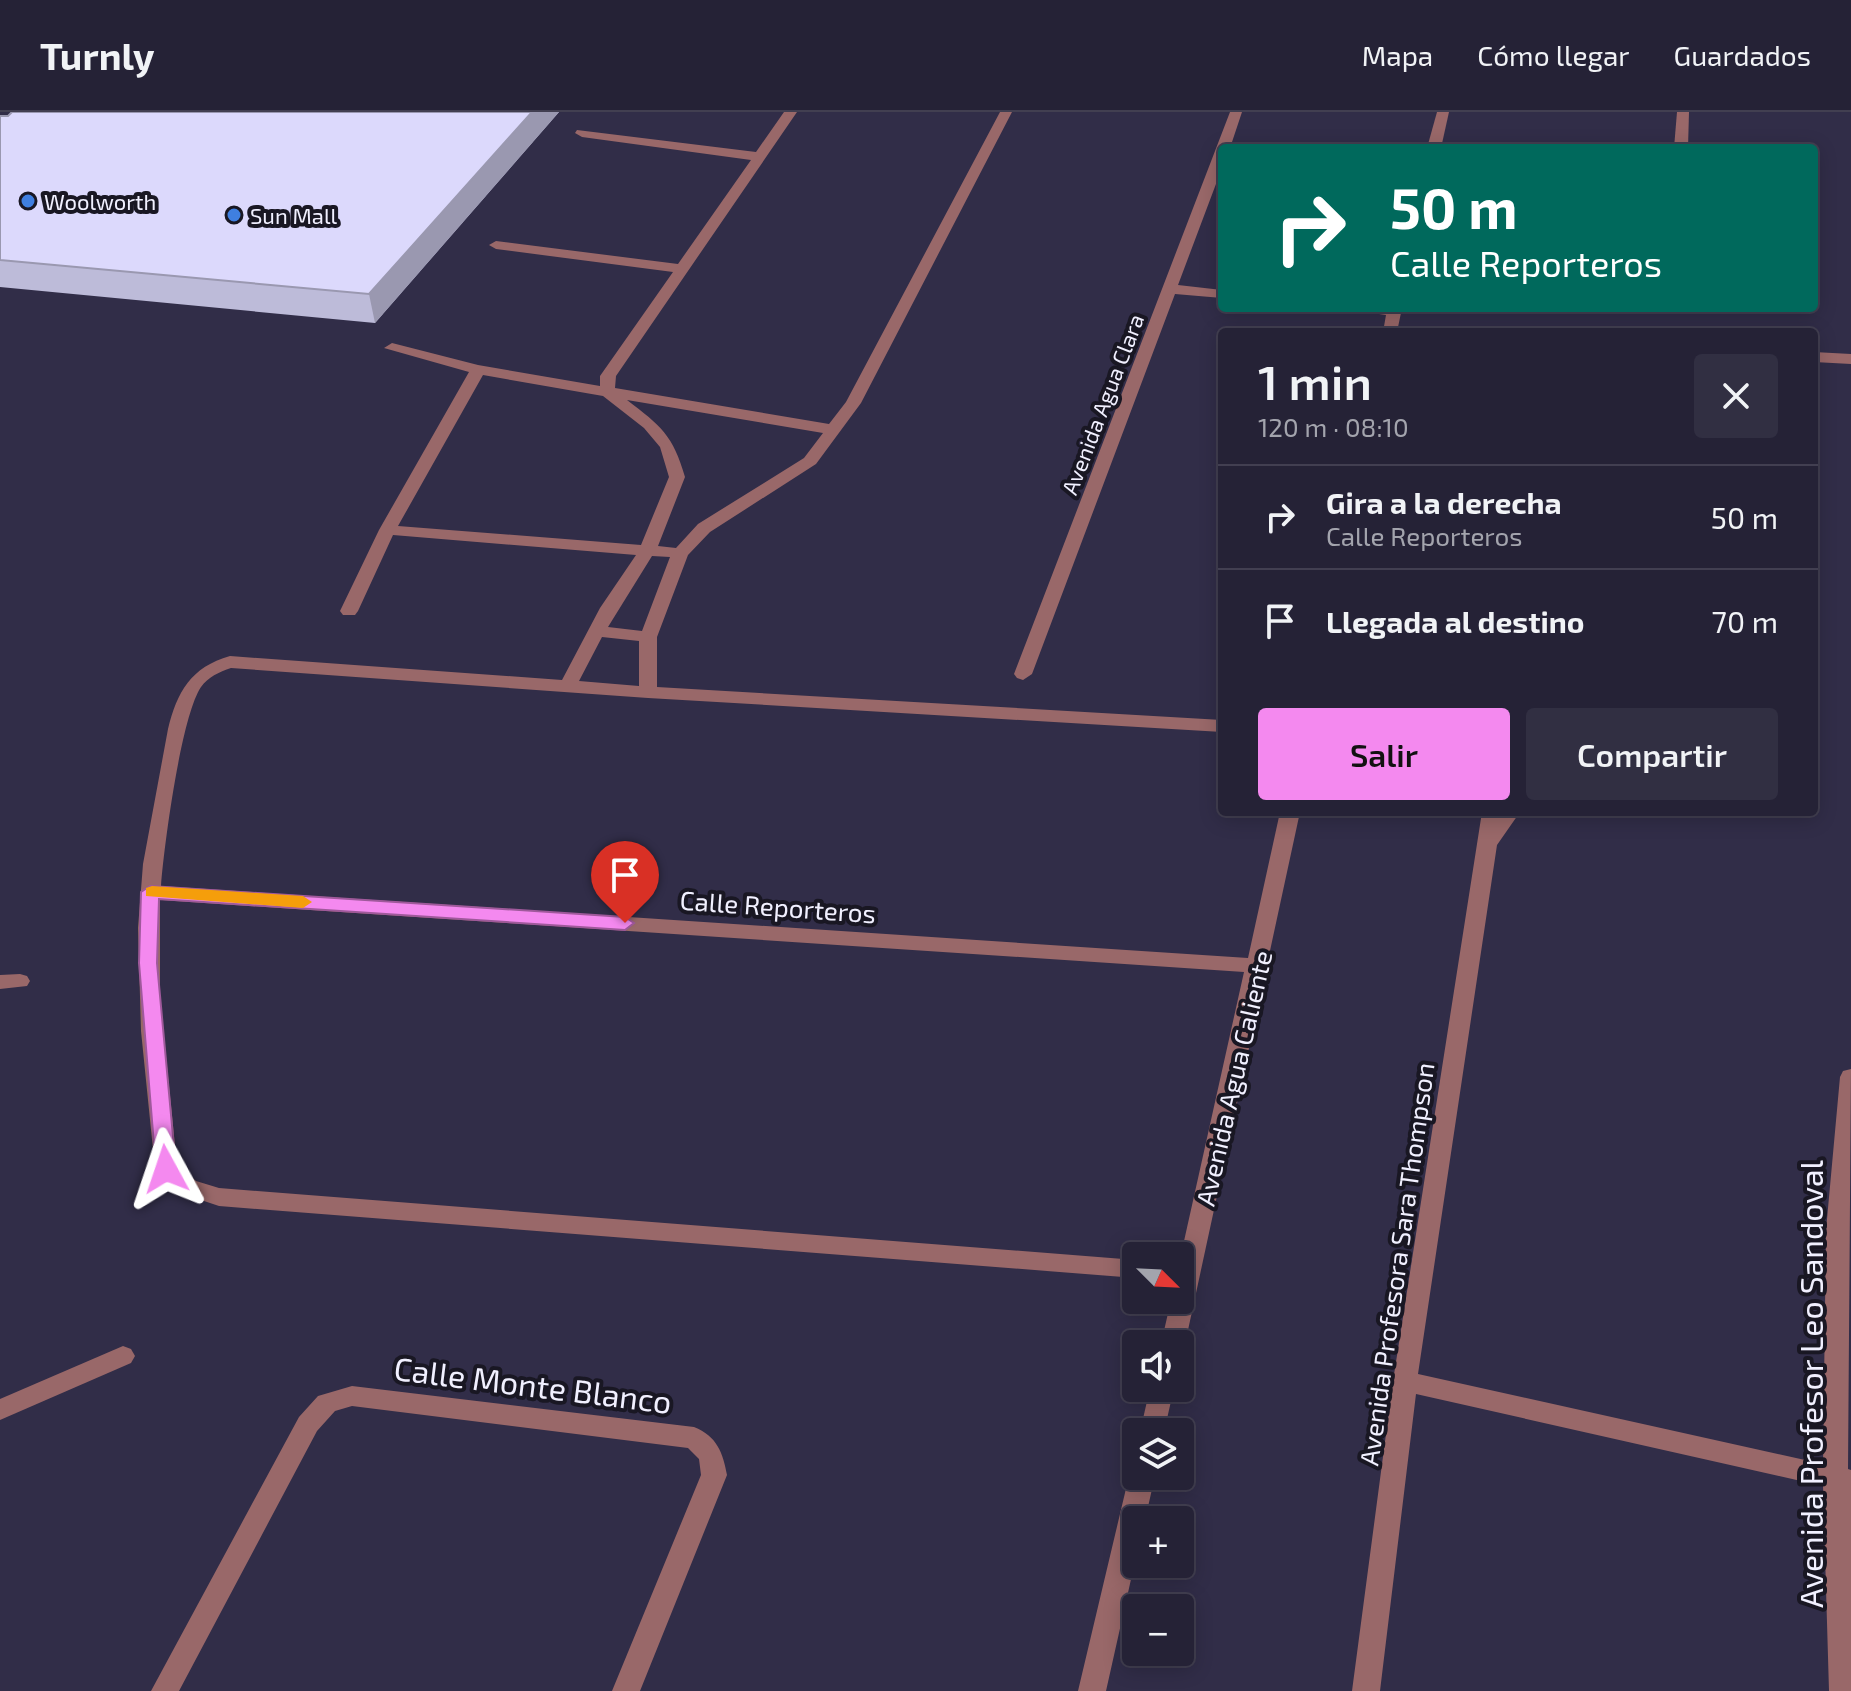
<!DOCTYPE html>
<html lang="es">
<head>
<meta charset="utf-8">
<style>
	body { margin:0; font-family:"Exo 2",sans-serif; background:#312f42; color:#f1f3f6; height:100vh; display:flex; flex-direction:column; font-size:30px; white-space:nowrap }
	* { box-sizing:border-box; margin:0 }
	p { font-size:26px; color:#a3a4ad }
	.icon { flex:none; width:44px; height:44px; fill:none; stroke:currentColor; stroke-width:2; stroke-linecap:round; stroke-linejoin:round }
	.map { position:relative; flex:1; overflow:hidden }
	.panel { position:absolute; left:1218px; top:216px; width:600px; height:488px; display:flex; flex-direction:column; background:#252236; border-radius:8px; box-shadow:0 4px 20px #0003,0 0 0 2px #423f51 }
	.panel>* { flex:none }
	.hud { position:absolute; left:1218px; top:32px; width:600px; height:168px; border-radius:8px; box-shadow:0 4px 20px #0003,0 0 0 2px #423f51; background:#00695c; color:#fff; overflow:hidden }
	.needle { width:52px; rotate:114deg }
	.buttons { position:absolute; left:1122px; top:1130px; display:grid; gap:16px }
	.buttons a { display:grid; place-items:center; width:72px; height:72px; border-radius:8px; background:#252236; box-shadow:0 4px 20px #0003,0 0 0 2px #423f51; font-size:40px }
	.pin { position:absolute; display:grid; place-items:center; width:68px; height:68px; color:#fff; margin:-82px -34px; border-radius:50% 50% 50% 0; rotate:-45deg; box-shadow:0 0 8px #0007 }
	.pin .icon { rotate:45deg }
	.me { position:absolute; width:88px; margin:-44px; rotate:355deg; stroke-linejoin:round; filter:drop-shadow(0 0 6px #0008) }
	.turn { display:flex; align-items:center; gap:28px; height:168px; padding:0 40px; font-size:36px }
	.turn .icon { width:104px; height:104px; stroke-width:2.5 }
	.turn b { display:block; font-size:56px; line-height:68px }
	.round { display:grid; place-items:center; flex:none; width:84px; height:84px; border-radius:8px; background:#312f42 }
	.overview { display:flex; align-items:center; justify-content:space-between; height:136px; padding:0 40px }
	h1 { font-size:48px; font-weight:600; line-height:60px }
	.action { display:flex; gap:16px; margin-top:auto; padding:16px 40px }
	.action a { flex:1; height:92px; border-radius:8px; background:#f489ef; color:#111; font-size:32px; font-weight:600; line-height:92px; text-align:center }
	.action a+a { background:#312f42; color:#f1f3f6 }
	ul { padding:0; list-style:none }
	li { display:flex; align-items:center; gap:24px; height:104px; padding:0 40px; border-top:2px solid #423f51 }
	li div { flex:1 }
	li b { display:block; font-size:30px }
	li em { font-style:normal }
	header { display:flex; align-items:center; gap:48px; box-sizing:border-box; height:112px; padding:0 40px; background:#252236; border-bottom:2px solid #423f51 }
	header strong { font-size:38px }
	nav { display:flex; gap:44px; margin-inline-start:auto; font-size:28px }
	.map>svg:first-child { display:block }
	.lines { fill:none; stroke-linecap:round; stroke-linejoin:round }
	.minor { fill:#996869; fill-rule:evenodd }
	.wall { fill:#bdbbd9 }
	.shaded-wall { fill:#9a98b0 }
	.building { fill:#dcd9fc; stroke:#9a98b0; stroke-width:2 }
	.route { fill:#f489ef; stroke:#9f599b; stroke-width:2 }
	.slow { fill:#f59e0b }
	.shop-dot { fill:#3f7fe0; stroke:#191723; stroke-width:3 }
	.labels { text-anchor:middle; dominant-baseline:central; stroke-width:8; stroke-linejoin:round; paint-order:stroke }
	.far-poi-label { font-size:22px; fill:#f1f0ff; stroke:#191723; text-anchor:start }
	.far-street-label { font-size:22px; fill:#f1f0ff; stroke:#191723 }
	.street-label { font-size:26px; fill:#f1f0ff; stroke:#191723 }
	.near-street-label { font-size:32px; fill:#f1f0ff; stroke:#191723 }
</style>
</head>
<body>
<header>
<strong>Turnly</strong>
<nav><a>Mapa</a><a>Cómo llegar</a><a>Guardados</a></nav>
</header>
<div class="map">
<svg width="1851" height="1579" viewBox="0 0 1851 1579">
	<rect width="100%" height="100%" fill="#312d48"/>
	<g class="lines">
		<g class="minor">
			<path d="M784,0h13l-181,264 -1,12 214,36 17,-22 154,-290h12l-151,291 -45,61 -106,68 -22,23 -31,82v50l565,33v12l-574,-34 -417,-30c-12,4 -23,9 -30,19 -20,30 -37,159 -40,199l1087,72 32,-146h20l-115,532 -5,8v-8h-19l10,-44h9v-41l64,-287 -1084,-72v97l17,168 19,16 23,7 917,72v18l-917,-72 -39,-13 -25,-24 -14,-138 -3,-103 5,-64 25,-135c9,-37 23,-62 62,-73l332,24 38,-72 36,-53 -243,-20 -35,76 -3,4h-12l-3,-4 39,-81 90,-158 -85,-24 8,-5 86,22 122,21v-10l73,-104 -177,-23 -7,-4 7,-4 182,23 73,-104 -169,-23 -7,-4 2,-3 179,22zM483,263l120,21 41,32 16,19 9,30 -28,68 -243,-19zM627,288l196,33 -19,25 -106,66 -22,24 -18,-2 27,-69c-12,-42 -24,-51 -58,-77zM652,444l18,1 -28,74 -34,-4zM602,525l37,4v45l-60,-5z"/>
			<polygon points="1230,0 1242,0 1230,36 1222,36 1222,56 1178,173 1222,178 1222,186 1175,182 1032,562 1023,568 1017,566 1014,562"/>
			<polygon points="1437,0 1449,0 1441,36 1427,36"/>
			<polygon points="1677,0 1689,0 1688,36 1674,36"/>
			<polygon points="1358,196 1402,196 1397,220 1383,220 1386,203 1365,200"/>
			<polygon points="1814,240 1851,242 1851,252 1814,250"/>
			<polygon points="1482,700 1520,700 1497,733 1418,1262 1823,1352 1826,1118 1840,965 1843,959 1851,957 1848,1357 1851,1358 1851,1579 1829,1579 1823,1374 1416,1282 1380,1579 1352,1579 1393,1269"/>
			<polygon points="20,862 27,864 30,869 27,874 0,877 0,863"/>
			<polygon points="123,1234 131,1237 135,1244 131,1251 0,1308 0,1287"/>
			<path d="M352,1274l342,41c23,9 29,26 33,48l-87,216h-28l89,-216 -2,-16 -11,-11 -336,-42 -17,5 -18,20 -138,260h-28l148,-274 19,-21z"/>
			<polygon points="1150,1276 1174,1276 1164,1320 1140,1320"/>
			<polygon points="1136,1355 1136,1364 1155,1364 1145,1408 1136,1408 1136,1445 1106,1579 1078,1579 1129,1364"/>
		</g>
	</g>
	<polygon class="wall" points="559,0 375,211 0,175 0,4"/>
	<polygon class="shaded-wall" points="532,0 559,0 375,211 369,182"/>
	<polygon class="building" points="12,0 532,0 369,182 0,148 0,4 8,4"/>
	<polygon class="route" points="150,774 625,805 634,811 625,818 159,787 157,851 176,1057 166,1065 156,1057 139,851 141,780"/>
	<polygon class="slow" points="152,774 303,784 312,790 303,796 146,784 146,776"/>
	<g class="shop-dot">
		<circle cx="28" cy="89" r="8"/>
		<circle cx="234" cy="103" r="8"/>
	</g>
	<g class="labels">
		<g class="far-poi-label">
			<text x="44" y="89">Woolworth</text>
			<text x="250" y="103">Sun Mall</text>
		</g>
		<g class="far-street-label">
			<text transform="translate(1102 292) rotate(-69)">Avenida Agua Clara</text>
		</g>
		<g class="street-label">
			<text transform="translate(778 794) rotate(4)">Calle Reporteros</text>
			<text transform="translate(1233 966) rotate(-77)">Avenida Agua Caliente</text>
			<text transform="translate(1396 1152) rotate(-82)">Avenida Profesora Sara Thompson</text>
		</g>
		<g class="near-street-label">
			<text transform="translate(533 1272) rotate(7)">Calle Monte Blanco</text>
			<text transform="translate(1810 1272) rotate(-90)">Avenida Profesor Leo Sandoval</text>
		</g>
	</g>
</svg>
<div class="buttons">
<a><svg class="needle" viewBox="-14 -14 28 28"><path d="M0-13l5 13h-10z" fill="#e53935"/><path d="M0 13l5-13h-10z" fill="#a3a4ad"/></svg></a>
<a><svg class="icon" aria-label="sound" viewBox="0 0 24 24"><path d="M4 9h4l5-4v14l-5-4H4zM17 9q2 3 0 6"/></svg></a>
<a><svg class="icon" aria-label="layers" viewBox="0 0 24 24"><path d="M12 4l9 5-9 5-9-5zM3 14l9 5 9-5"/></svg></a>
<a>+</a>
<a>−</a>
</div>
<div class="pin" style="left:625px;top:811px;background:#d93025"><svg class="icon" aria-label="arrive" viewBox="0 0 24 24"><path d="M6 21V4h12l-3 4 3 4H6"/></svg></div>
<svg class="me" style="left:166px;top:1057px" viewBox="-20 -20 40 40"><path d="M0-17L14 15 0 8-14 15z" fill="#f489ef" stroke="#fff" stroke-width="4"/></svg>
<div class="hud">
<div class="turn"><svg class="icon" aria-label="right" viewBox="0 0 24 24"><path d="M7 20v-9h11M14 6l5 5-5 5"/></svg><div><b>50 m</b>Calle Reporteros</div></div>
</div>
<section class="panel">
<div class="overview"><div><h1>1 min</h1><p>120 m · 08:10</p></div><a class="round"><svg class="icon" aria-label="close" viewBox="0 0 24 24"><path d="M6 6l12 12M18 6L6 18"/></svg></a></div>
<ul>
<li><svg class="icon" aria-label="right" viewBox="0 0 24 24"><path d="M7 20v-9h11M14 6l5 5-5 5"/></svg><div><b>Gira a la derecha</b><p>Calle Reporteros</p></div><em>50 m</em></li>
<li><svg class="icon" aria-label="arrive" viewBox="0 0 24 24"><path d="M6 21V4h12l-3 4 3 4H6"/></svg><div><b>Llegada al destino</b></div><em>70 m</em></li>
</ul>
<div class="action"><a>Salir</a><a>Compartir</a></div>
</section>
</div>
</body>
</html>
